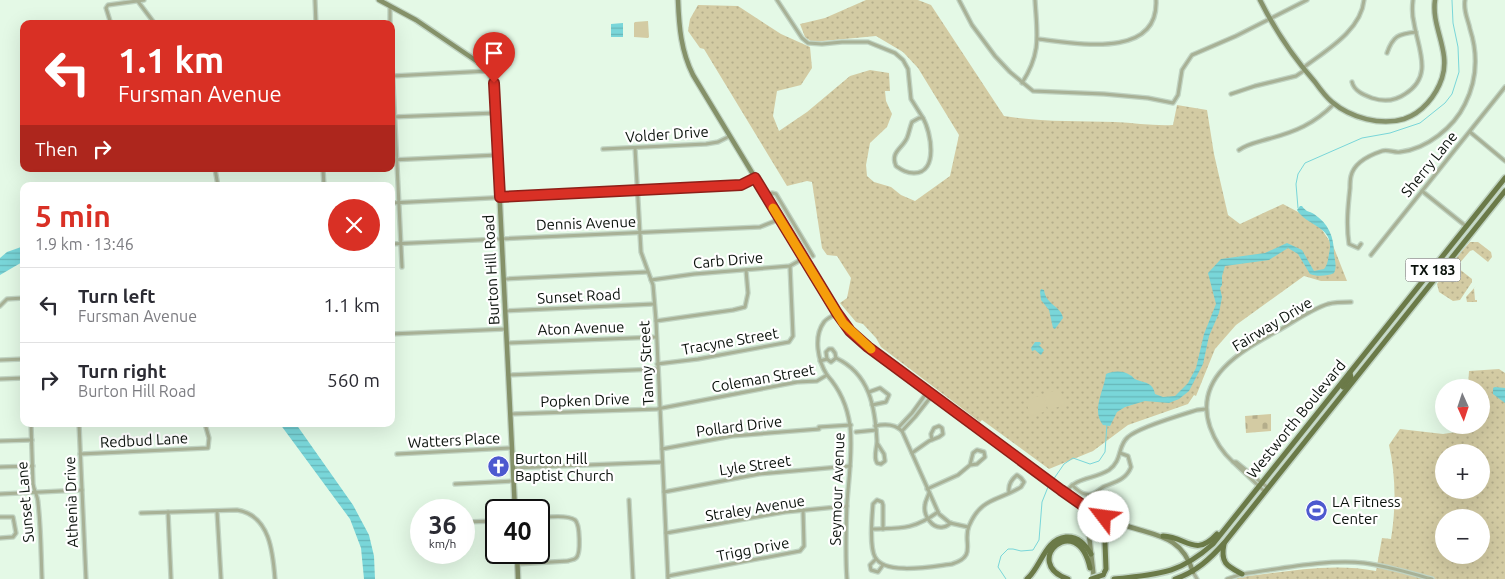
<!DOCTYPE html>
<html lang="en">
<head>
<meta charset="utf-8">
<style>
	body { margin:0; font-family:Ubuntu,sans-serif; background:#f2f2f3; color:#2b2b33; height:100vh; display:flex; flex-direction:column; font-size:19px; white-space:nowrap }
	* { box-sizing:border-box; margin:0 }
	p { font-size:16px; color:#7c7c81 }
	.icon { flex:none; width:28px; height:28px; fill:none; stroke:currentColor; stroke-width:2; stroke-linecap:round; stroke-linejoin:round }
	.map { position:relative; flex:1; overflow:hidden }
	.side { position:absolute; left:20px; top:182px; width:375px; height:245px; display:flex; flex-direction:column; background:#fff; border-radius:10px; box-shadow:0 5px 20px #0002 }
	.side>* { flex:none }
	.hud { position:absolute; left:20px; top:20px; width:375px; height:152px; border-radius:10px; box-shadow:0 5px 20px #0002; background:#d93025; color:#fff; overflow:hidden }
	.needle { width:32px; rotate:177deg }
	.tools { position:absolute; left:1435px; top:379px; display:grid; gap:10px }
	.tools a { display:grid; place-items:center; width:55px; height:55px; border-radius:50%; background:#fff; box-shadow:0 5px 20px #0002; font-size:25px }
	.speed { position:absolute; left:410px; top:499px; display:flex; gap:10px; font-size:25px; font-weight:700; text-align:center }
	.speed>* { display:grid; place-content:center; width:65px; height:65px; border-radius:50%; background:#fff; box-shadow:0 5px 20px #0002; line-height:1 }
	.speed small { font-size:12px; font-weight:400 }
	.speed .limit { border:2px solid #111; border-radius:8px; background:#fff; color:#111 }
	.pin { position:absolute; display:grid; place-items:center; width:42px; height:42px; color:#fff; margin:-51px -21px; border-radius:50% 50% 50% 0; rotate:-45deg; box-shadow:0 0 5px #0007 }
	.pin .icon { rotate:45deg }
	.me { position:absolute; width:55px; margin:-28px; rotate:300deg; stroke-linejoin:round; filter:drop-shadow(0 0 4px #0008) }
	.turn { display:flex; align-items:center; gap:18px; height:105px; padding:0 15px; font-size:22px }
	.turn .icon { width:65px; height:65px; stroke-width:2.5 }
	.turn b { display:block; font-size:35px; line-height:42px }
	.then { display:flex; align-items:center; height:48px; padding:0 15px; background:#0003; gap:10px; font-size:19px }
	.round { display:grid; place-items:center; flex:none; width:52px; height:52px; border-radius:26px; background:#f2f2f3 }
	.summary { display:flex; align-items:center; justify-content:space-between; height:85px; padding:0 15px }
	h1 { font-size:30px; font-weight:700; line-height:38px; color:#d93025 }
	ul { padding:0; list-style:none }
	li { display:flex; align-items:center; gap:15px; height:75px; padding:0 15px; border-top:1px solid #e1e1e2 }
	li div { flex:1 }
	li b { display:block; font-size:19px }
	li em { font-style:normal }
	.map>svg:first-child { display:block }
	.grass { fill:url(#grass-dots); fill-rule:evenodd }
	.cemetery { fill:url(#cemetery-stones) }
	.green { fill:#d3cba3 }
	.water { fill:url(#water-rules) }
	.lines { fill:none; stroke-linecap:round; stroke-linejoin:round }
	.stream { stroke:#79d6d9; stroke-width:1 }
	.street-casing { stroke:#c1d4c3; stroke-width:5.5 }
	.secondary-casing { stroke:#c1d4c3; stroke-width:7 }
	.primary-casing { stroke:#c1d4c3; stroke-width:8 }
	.street { stroke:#a8b196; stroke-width:3 }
	.secondary { stroke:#859169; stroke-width:4.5 }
	.primary { stroke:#6b7a48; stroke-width:5 }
	.primary-bridge-casing { stroke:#c1d4c3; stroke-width:8; stroke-linecap:butt }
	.primary-bridge { stroke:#6b7a48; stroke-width:5 }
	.route-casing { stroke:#8d1f18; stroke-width:12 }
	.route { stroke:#d93025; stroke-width:9 }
	.slow { stroke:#f59e0b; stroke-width:9 }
	.labels { text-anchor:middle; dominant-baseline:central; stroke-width:4.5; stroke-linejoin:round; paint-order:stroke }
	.shield { fill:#fff; stroke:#545854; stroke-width:1 }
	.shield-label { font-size:14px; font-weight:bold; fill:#0a110b }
	.street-label { font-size:15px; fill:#0a110b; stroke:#fff }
	.poi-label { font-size:15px; fill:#0a110b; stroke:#fff; text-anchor:start }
</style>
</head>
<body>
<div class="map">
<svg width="1505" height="579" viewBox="0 0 1505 579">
	<defs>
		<pattern id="grass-dots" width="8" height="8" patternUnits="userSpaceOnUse" patternTransform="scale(1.25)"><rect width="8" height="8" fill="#d3cba3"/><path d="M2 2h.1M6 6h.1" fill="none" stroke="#b4ad8b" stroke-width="1.8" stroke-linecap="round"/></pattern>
		<pattern id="cemetery-stones" width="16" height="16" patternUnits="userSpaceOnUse" patternTransform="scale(1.25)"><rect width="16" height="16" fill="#d3cba3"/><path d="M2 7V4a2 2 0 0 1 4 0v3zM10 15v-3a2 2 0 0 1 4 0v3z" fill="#b4ad8b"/></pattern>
		<pattern id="water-rules" width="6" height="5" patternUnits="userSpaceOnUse" patternTransform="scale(1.25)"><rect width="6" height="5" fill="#79d6d9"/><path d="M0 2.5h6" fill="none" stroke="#67b7b9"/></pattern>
	</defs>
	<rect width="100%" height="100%" fill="#e4f9e6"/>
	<g class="grass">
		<path d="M866,0h52l13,5 73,111c37,6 74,5 111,6 20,1 39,4 58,3l4,-20 30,5 7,44 14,61 12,9 43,-20 34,18 17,26 13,33h-26l-17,-5 -68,49 -21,24 -19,47 -2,-1 -6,9 -60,21 -35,26 -44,18 -67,-49 -2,2 -99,-75 -5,-9 -13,-14 -7,-2 -16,-19 7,-5 4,-20 -14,-22 -10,-1 -5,-7 -10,-66 -5,-1 -20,5 -83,-137 -4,-1 -12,-17 2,-12 8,-14 40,1 43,28 29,13 2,21 -11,17 -24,6 -4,25 6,15 28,-19 43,-36 20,-6 19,3 1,18h-5l1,10 6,13 -5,13 -17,16 -4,22 1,11 7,6 17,5 10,8 14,6 35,-25 9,-41 -41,-67 -15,-16 -27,-16 -64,6 -7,-5 -5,-13 25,-6z"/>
		<polygon points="1470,242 1478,242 1491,252 1492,257 1488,262 1473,250 1470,251 1458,265 1458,268 1472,279 1472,282 1460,300 1453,301 1439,292 1437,284 1449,268 1453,268 1451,264"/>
		<polygon points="1476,286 1474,288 1475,300 1477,300 1477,302 1467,302 1466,297"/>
		<path d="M1499,369l6,4v206h-270l6,-2c44,-5 91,-15 135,-6l6,-33 9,1c5,-32 5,-62 -2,-94l11,-16 43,5 26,-4v-5h12v-37l-13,-1 1,-16zM1444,452h37v38h-37zM1444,518h37v37h-37z"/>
	</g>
	<polygon class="cemetery" points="1271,414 1271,431 1246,433 1245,416"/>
	<g class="green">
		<polygon points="648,21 649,37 648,38 634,37 634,23 635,22"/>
		<polygon points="1060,389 1065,405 1048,410 1044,394"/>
		<polygon points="1042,395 1047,411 1030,416 1026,400"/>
	</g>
	<g class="water">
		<polygon points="623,23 623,37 611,37 611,24"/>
		<path d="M1300,206h2c4,6 7,5 12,8 15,10 20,23 20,40 1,7 3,13 0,19 -6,3 -17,4 -24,1l-12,-20 -10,-6 -19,12 -44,6 -3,10v9l-2,3 2,9 -3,16 -10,23 -6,28 -14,27 -10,8 -10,4 -24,-2 -20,6 -8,5 -7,14 -7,-1c-12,-15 1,-34 3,-51 6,-3 17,-4 24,1 4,2 2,3 7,5 9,3 16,3 18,14l8,3 12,-1 13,-13 8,-15 8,-34 12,-30 -8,-31 13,-14 44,-6 22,-10 15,7 12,21 10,-2c4,-5 4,-10 5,-15 7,-28 -22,-27 -32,-44z"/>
		<polygon points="24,246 24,261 0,275 0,258 7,252"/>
		<path d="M1041,289l3,1c2,15 17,16 19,28l-8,11 -2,-1 -4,-18 -8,-10 -1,-8z"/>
		<polygon points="1035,342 1040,342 1041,344 1039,345 1044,350 1041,355 1035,350 1032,351 1031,348"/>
		<polygon points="1495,387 1505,388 1505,403 1493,394 1493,388"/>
		<polygon points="280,424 296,424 353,505 369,535 374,556 375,579 364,579 361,548 350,519"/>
	</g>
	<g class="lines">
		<g class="stream">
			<polyline points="1298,208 1296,184 1298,174 1305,163 1362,138 1390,133 1420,123 1445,103 1452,94 1459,72 1458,47 1453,23 1452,0"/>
			<polyline points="1053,480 1064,464 1073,458 1090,464 1099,461 1105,452 1107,424"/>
			<polyline points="1006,579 998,567 1001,556 1008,549 1013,549 1021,551 1033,550 1039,540 1042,502 1048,487"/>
		</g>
		<defs>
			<g id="street">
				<polyline points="137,0 155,24"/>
				<polyline points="315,0 316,24"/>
				<polyline points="777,0 802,38 808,43 822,44 842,42 868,42 895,53 903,60 908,69 911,99 923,118"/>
				<polyline points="959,0 972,25 995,56 1010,72 1033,91 1104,94 1148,98 1173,103 1178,95 1182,70 1192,55 1236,36 1307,0"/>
				<polyline points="390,6 390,24"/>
				<polyline points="111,24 106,8 108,5 144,0"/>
				<path d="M1038,39c37,4 121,21 118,-39"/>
				<polyline points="391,42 402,267"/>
				<path d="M1387,53c6,-17 11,-19 29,-21"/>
				<path d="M1303,68c22,-17 58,-37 61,-68"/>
				<polyline points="392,76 488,71"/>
				<path d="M1352,82c2,9 12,13 20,16 12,4 23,3 33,-4 29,-18 13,-45 9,-71 -2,-8 -2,-15 -1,-23"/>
				<path d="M1022,83c20,-31 15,-49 13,-83"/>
				<polyline points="1231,94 1255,86 1296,76 1305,70"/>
				<polyline points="391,117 496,113"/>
				<path d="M919,118h4c8,14 16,55 -9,55 -8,0 -12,-3 -18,-7 -6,-14 6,-17 11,-28 2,-5 3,-11 5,-16z"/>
				<polyline points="1470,132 1505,161"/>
				<polyline points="635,148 641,252 653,285 656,321 668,579"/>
				<polyline points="603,149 706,144 718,142 730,136"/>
				<path d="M1239,150c8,-6 19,-8 29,-11 27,-7 46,-15 66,-35"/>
				<polyline points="391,160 498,155"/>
				<polyline points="215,169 218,186"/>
				<polyline points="323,169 324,186"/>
				<polyline points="1422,191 1467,227"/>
				<polyline points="766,196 772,193 776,194 813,256"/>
				<polyline points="391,203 741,185 755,178"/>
				<polyline points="391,244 760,227 780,219"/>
				<path d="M1361,244l-3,4 -9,-4c-3,-19 -1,-38 1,-56 0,-4 0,-8 1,-12 3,-13 19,-21 31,-25 6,-2 12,2 18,1 27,-3 54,-25 65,-48 12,-24 13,-50 5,-75 -2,-10 -7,-18 -5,-29"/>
				<polyline points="1371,255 1505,87"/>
				<polyline points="504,279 647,272"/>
				<polyline points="651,280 694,274 790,266 804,258"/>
				<polyline points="0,306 7,299 24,298"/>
				<polyline points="505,311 654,304"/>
				<polyline points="656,321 733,310 745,307 748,293 746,270"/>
				<polyline points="391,334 506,329"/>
				<polyline points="507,343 656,337"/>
				<path d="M827,359l-1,-7 3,-3h3l3,4 1,5c34,16 39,49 41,83 0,8 -4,15 0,22l4,1 4,-3 -1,-7 -7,-11"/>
				<polyline points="0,360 24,359"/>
				<polyline points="820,361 827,359 831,362 836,358"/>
				<polyline points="657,364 698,359 789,342 793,336 790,266"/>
				<polyline points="508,375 657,369"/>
				<path d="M827,375c34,38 23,82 20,128 -1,25 -2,51 0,76"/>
				<polyline points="0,379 24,378"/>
				<polyline points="869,392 880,388 889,395 886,402 872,405"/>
				<path d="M510,414l147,-5 140,-27 20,-1 10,-6c-9,-14 -14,-38 -3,-53 3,-4 9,-6 13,-9"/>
				<path d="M31,424l2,60c1,7 5,12 5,19 3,25 3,51 4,76"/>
				<polyline points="79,424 86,579"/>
				<path d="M875,426c9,-2 20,-2 27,5l37,83 11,9 18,4"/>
				<polyline points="819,427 851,425"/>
				<polyline points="898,428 912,413 928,391"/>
				<polyline points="902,431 915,417 933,394"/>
				<polyline points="856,432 876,430"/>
				<polyline points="0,441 32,440"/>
				<polyline points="662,449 732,436 819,429"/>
				<polyline points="912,453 929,441 939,437 943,434 942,428 939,426 934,428 931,434 932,440"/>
				<polyline points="80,454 208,448 209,438 205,424"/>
				<polyline points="397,454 512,448"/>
				<path d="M1233,462c-11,-10 -18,-21 -23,-35 -17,-51 33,-77 71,-98 14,-8 31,-20 47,-25 7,-2 15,-2 23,-2"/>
				<polyline points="0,467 33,466"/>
				<polyline points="513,468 662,462"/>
				<polyline points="455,484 513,481"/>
				<path d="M1072,485c4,4 8,8 13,9 9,2 12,-3 18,-7 12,-5 23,-7 28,-20l-3,-11 -8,-3"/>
				<polyline points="927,489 958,475 970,465 977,464 985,457 984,452 977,450 973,453 970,465"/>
				<polyline points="1264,491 1233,462 1236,462 1267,487"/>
				<polyline points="664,492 759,474 850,466"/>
				<path d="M929,493c-1,4 -4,8 -4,12 -2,10 7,24 18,22 3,0 5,-2 8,-4"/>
				<path d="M1065,493c12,-17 28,-13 44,-23 14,-10 8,-24 19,-33 11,-10 53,-22 69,-27l9,-1"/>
				<polyline points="0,494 82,490"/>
				<polyline points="629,500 633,579"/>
				<polyline points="217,511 221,579"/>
				<polyline points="168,512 171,579"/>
				<path d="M141,513l96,-3c33,5 36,43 38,69"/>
				<polyline points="0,517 13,517 16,533 13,537 0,538"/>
				<polyline points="464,522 496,521"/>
				<path d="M873,529c28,-1 40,1 65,-17"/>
				<path d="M883,529v-24l-1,-3 -5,-2 -4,4c-1,13 -4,42 2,53 10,19 59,9 77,7 26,-8 10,-22 17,-38 12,-29 30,-25 52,-39l3,-5 -3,-4 -4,-3c-5,4 -9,10 -8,17"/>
				<polyline points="666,533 785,512 847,506"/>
				<polyline points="876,559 870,565 871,570 878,572 883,565"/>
				<path d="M517,564l51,-3c2,-1 6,-1 8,-3 5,-4 4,-34 -1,-38 -7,-5 -28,-3 -36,-2"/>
				<polyline points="1193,572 1197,579"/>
				<polyline points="668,576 800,551 804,546 803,510"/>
				<path d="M1227,579l15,-5c38,-5 84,-15 122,-11 23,3 46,10 68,16"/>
			</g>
			<g id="secondary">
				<polyline points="379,0 416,20 478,62 488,71 494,83 515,510"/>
				<path d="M678,0c1,27 3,51 15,75l144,238 13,18 18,16 220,162c13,7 26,12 39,17 30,10 55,10 66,46"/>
				<path d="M1260,0c15,30 33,57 55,82 5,7 11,15 17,20 19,16 49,24 72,17 18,-6 32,-23 38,-41 9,-27 -11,-51 -7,-78"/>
				<polyline points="1088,509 1087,518 1094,579"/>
				<polyline points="517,552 518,579"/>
			</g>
			<g id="primary">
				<polyline points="1343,387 1351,377 1350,373"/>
				<path d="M1163,536c24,1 32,22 54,-2"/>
				<path d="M1224,544c-4,19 3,22 18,30"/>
				<polyline points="1103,575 1106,569 1104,517"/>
				<path d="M1027,579c14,-12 18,-40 39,-42 12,-1 19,7 25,17"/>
				<path d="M1068,579c-48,-16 9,-70 22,-11"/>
				<path d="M1114,579c44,-5 64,-4 99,-35l292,-366"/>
				<path d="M1175,579c21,-7 35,-20 50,-37l280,-351"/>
			</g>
		</defs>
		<use href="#street" class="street-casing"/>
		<use href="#secondary" class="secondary-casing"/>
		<use href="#primary" class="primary-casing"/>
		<use href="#street" class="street"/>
		<use href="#secondary" class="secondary"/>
		<use href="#primary" class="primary"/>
		<defs>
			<polyline id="primary-bridge" points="1091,579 1103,575"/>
		</defs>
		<use href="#primary-bridge" class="primary-bridge-casing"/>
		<use href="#primary-bridge" class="primary-bridge"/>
	</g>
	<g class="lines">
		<defs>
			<polyline id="route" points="494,83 500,197 741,185 755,178 837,313 850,331 868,347 1061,490 1088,509 1104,517"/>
		</defs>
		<use href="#route" class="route-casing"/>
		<use href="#route" class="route"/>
		<polyline class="slow" points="773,208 843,323 871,349"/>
	</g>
	<defs>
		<symbol id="church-disc" viewBox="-11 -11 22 22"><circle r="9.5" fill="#4d59cf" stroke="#fff"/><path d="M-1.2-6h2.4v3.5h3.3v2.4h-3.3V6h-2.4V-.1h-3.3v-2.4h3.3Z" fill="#fff"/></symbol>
		<symbol id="stadium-disc" viewBox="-11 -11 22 22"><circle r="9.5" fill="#4d59cf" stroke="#fff"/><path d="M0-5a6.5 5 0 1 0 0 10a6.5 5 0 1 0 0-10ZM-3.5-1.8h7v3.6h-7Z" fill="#fff"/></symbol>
	</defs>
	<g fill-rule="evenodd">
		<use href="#church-disc" x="486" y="454" width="25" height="25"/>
		<use href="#stadium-disc" x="1304" y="498" width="25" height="25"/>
	</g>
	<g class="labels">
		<rect class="shield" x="1405.5" y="258.5" width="55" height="23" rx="4"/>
		<g class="shield-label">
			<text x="1433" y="270">TX 183</text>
		</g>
		<g class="street-label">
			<text transform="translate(667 134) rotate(-4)">Volder Drive</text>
			<text transform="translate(1429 164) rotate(-51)">Sherry Lane</text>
			<text transform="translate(586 223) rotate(-2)">Dennis Avenue</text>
			<text transform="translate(728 260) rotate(-5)">Carb Drive</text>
			<text transform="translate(491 270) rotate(-93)">Burton Hill Road</text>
			<text transform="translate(579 296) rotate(-3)">Sunset Road</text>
			<text transform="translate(1272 324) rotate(-31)">Fairway Drive</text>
			<text transform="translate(581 328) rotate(-2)">Aton Avenue</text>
			<text transform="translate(730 341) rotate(-10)">Tracyne Street</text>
			<text transform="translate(646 363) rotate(-93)">Tanny Street</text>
			<text transform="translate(763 378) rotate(-10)">Coleman Street</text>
			<text transform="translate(585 400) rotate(-2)">Popken Drive</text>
			<text transform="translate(1296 419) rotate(-51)">Westworth Boulevard</text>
			<text transform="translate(739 426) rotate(-7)">Pollard Drive</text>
			<text transform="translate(144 440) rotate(-3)">Redbud Lane</text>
			<text transform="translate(454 440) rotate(-3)">Watters Place</text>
			<text transform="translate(755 465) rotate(-8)">Lyle Street</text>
			<text transform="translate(837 489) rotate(-88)">Seymour Avenue</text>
			<text transform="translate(25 502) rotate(-95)">Sunset Lane</text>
			<text transform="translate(71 502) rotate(-92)">Athenia Drive</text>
			<text transform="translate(755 508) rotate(-9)">Straley Avenue</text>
			<text transform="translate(753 549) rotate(-11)">Trigg Drive</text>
		</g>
		<g class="poi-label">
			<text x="515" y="458">Burton Hill<tspan x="515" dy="17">Baptist Church</tspan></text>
			<text x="1332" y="501">LA Fitness<tspan x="1332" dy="17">Center</tspan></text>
		</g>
	</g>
</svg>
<div class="tools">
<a><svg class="needle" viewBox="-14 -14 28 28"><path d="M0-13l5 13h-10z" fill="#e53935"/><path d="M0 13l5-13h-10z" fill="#7c7c81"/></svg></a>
<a>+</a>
<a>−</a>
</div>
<div class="speed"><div>36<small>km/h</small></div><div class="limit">40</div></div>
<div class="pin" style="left:494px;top:83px;background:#d93025"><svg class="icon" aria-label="arrive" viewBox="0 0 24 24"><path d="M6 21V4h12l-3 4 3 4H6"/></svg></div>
<svg class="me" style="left:1104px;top:517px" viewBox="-20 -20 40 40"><circle r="19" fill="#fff"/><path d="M0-13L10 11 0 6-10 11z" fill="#d93025"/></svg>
<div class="hud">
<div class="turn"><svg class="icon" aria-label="left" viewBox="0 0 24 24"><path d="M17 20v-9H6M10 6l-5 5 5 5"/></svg><div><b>1.1 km</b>Fursman Avenue</div></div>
<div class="then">Then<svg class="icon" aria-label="right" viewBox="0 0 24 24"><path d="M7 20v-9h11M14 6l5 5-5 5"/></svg></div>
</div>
<section class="side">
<div class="summary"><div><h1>5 min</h1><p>1.9 km · 13:46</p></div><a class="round" style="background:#d93025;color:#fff"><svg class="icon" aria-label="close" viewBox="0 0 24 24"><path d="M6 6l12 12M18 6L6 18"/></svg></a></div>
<ul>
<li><svg class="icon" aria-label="left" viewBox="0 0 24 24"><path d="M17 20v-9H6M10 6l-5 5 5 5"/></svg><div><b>Turn left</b><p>Fursman Avenue</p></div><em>1.1 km</em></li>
<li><svg class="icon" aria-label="right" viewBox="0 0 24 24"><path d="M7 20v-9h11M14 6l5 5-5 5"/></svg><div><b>Turn right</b><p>Burton Hill Road</p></div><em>560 m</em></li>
</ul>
</section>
</div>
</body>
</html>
